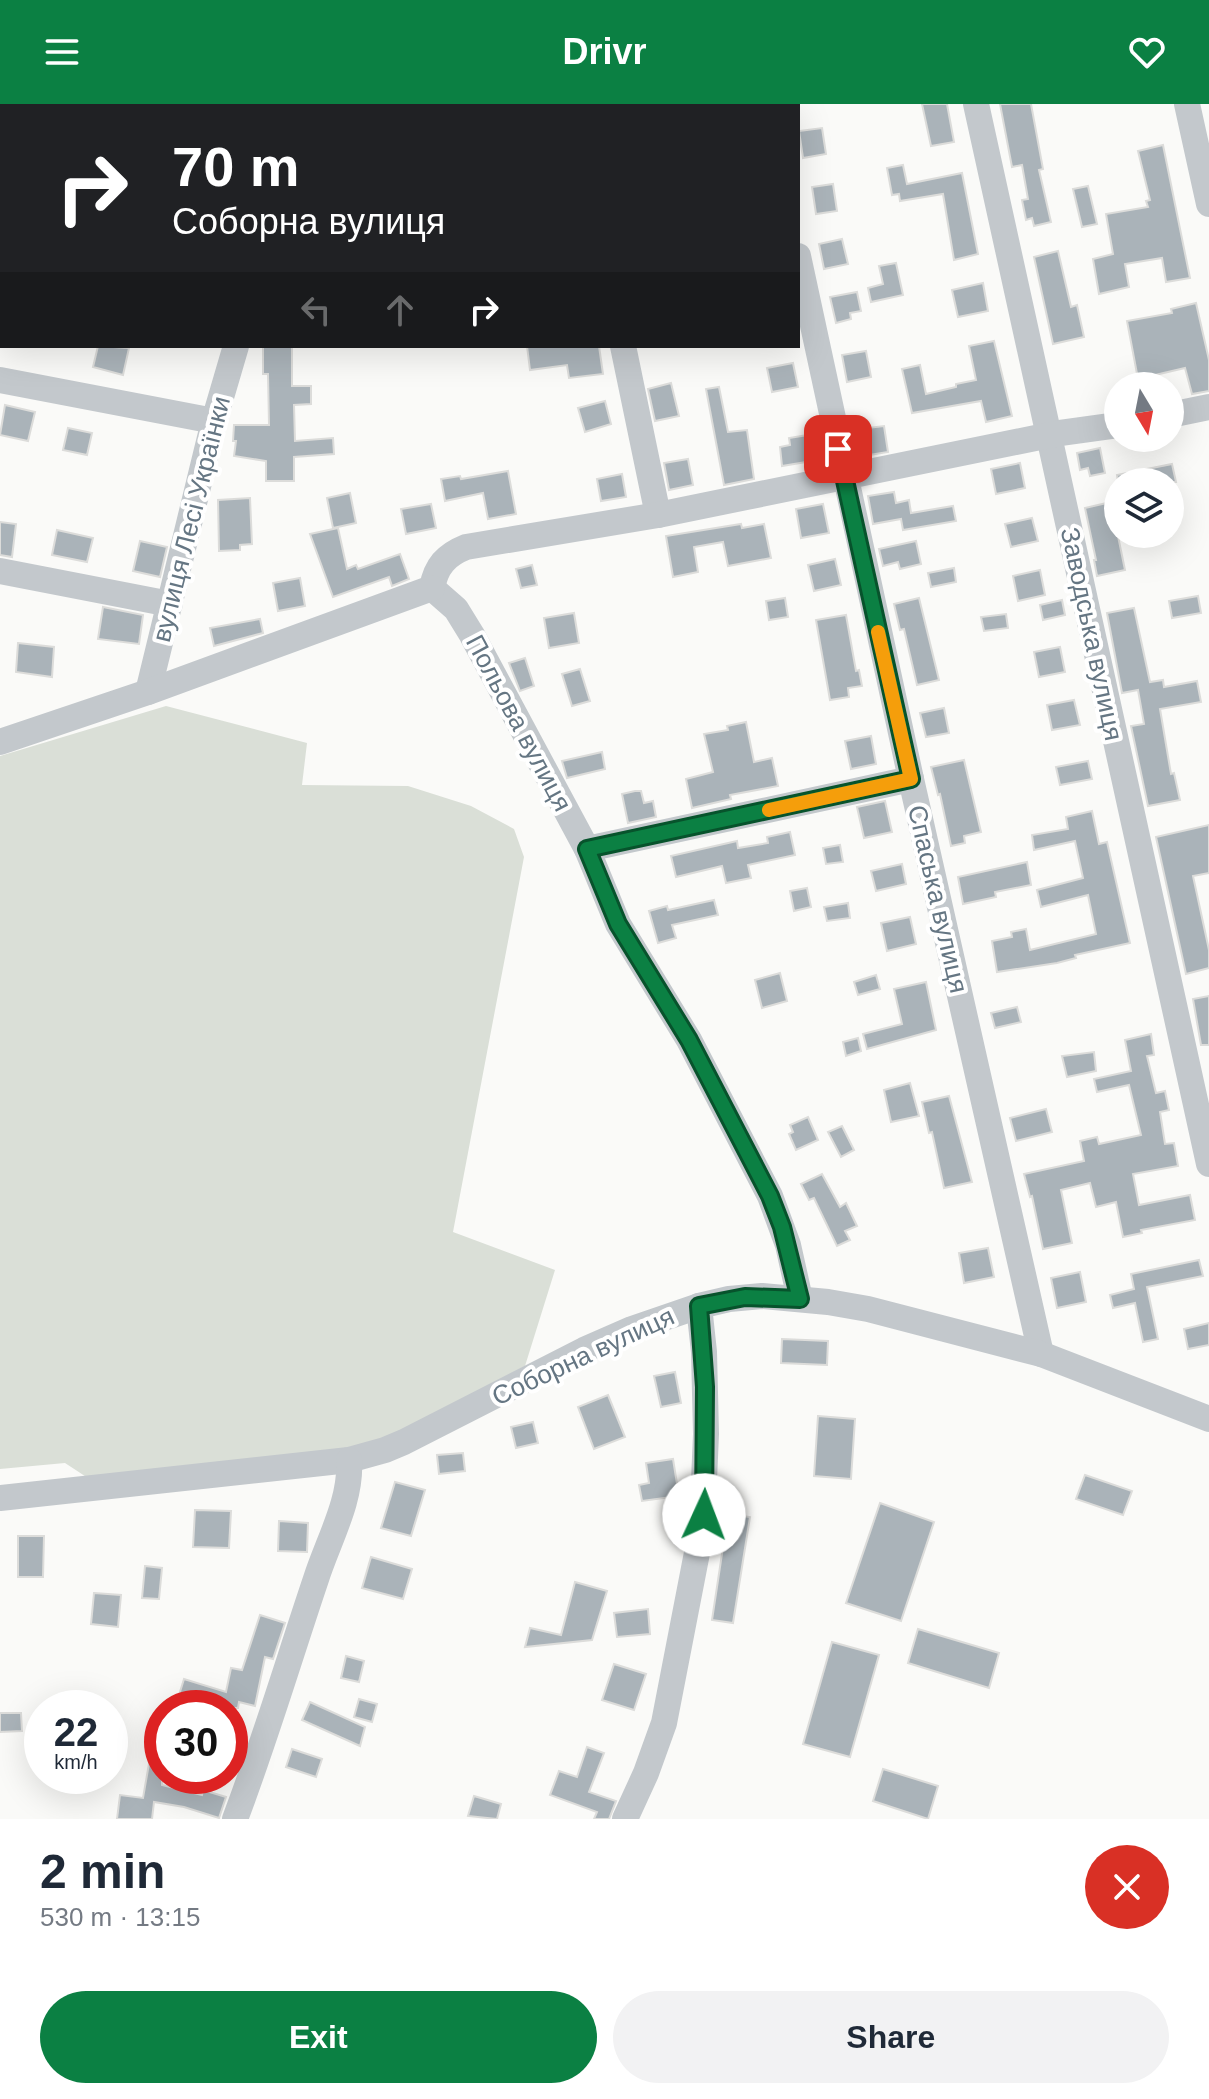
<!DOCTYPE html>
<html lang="en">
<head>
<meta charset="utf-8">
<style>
	body { margin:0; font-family:Helvetica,sans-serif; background:#f2f2f3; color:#1f2937; height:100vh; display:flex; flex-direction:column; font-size:30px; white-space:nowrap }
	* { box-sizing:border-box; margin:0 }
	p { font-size:26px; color:#747a83 }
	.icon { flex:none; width:44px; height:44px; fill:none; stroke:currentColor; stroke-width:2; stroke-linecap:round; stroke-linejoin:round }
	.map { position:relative; height:1715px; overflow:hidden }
	.details { display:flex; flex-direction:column; background:#fff; flex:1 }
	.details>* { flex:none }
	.top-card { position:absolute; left:0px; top:0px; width:800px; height:244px; box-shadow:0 8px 32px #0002; background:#202124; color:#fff; overflow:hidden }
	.needle { width:52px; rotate:170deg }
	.controls { position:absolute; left:1104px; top:268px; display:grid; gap:16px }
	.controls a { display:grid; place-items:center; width:80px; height:80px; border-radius:50%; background:#fff; box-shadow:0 8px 32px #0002; font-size:40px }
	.speed { position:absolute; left:24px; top:1586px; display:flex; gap:16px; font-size:40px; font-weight:700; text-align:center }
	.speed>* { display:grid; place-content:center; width:104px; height:104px; border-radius:50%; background:#fff; box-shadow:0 8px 32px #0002; line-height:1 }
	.speed small { font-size:20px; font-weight:400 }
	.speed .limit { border:12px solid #d22; background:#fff; color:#111 }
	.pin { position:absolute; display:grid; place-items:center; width:68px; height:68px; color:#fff; margin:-34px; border-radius:16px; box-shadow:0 4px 12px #0006 }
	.me { position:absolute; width:88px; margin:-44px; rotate:2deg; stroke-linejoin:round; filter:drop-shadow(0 0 6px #0008) }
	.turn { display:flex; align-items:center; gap:28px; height:168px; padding:0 40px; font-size:36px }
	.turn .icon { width:104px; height:104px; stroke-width:2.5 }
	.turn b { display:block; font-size:56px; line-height:68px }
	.lanes { display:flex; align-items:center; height:76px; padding:0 40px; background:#0003; justify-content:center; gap:40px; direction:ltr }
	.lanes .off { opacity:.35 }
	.round { display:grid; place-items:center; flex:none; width:84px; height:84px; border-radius:42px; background:#f2f2f3 }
	.headline { display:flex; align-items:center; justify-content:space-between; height:136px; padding:0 40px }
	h1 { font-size:48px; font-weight:700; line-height:60px }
	.button { display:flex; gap:16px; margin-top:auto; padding:16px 40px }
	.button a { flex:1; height:92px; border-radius:48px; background:#0b8043; color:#fff; font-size:32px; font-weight:700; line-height:92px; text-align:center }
	.button a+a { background:#f2f2f3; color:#1f2937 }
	header { display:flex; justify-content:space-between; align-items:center; height:104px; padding:0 40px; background:#0b8043; color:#fff; font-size:36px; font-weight:700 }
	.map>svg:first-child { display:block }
	.green { fill:#dadfd7 }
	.building { fill:#aab3b9; stroke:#dcdcda; stroke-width:2 }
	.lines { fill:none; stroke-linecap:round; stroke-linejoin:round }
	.minor { stroke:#c3c8cc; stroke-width:26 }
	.route-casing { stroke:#07532c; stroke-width:20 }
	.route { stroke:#0b8043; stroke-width:14 }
	.slow { stroke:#f59e0b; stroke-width:14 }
	.labels { text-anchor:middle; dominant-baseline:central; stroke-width:8; stroke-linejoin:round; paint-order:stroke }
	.street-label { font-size:26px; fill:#657683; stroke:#fff }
</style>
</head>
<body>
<header><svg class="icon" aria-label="menu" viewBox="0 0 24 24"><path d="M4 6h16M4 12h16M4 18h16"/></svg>Drivr<svg class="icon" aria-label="heart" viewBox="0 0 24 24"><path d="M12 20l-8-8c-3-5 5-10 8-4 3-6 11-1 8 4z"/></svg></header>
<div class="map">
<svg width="1209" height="1715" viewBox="0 0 1209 1715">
	<rect width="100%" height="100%" fill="#fafaf8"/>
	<polygon class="green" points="166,602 307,639 302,681 408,682 471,702 514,725 524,753 453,1128 555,1166 525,1262 370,1344 94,1378 65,1359 0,1365 0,652"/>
	<g class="building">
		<polygon points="922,0 947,0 954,38 931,42"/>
		<polygon points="1000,0 1031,0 1043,65 1039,66 1051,118 1034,122 1032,114 1026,116 1022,96 1028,95 1022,61 1012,63"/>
		<polygon points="822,24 826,50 803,54 799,27"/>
		<polygon points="1163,41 1190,174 1166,178 1162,154 1125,160 1129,183 1099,190 1093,155 1113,150 1106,110 1148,103 1146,97 1150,96 1138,47"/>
		<polygon points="903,61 907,80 962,69 978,150 954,156 943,90 900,97 899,90 892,91 887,64"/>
		<polygon points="833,80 837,107 816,110 812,83"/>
		<polygon points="1088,82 1097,120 1082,123 1073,85"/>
		<polygon points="842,135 848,160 824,165 819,140"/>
		<polygon points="1058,147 1071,203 1077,201 1084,233 1053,240 1034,153"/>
		<polygon points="896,159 903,191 871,198 868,184 883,180 879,162"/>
		<polygon points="983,179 988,207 958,213 952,186"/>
		<polygon points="857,188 861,207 850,209 851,215 836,219 830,193"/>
		<polygon points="1196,199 1209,256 1209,287 1192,290 1185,264 1138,275 1127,217 1172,209 1171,205"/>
		<polygon points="994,237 1012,312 986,318 981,297 912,309 902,265 920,261 926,290 956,283 956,280 976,276 969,242"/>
		<polygon points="98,242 129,244 123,271 93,263"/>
		<polygon points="292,242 292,282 311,282 311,300 294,301 295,337 333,334 334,350 294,353 294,377 266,377 266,357 234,352 236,337 233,337 234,321 269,321 268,270 263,270 263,243"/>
		<polygon points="527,242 599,242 603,270 569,274 567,261 530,266"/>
		<polygon points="866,247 871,273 847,278 842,251"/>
		<polygon points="793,259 798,283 772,288 767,264"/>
		<polygon points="671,279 679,312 655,317 648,285"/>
		<polygon points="719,283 728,328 747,326 754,375 724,381 706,285"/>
		<polygon points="605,297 611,320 585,328 578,304"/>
		<polygon points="5,301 35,308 28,337 0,331"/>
		<polygon points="884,322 888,348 863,352 859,325"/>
		<polygon points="68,324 92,329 87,351 63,346"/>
		<polygon points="808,331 812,357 782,362 780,343 790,341 789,334"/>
		<polygon points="1100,344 1105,369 1090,372 1088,364 1080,366 1077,349"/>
		<polygon points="688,355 693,381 669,386 664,359"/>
		<polygon points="1020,359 1025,384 996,390 991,365"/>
		<polygon points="1172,360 1176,378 1118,378 1117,371"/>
		<polygon points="508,367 516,410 488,415 483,389 445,397 441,375 460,372 461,375"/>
		<polygon points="622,370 626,393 601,397 597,375"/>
		<polygon points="894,388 896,399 909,396 911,409 953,402 956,417 903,426 901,415 873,420 868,392"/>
		<polygon points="350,389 356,419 333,424 327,394"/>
		<polygon points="250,394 252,440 240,441 240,446 219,447 218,396"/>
		<polygon points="1111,398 1125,466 1097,472 1094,456 1096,456 1085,404"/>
		<polygon points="431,400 436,424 406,430 401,405"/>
		<polygon points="823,400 829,429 801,434 796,405"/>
		<polygon points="1032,414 1038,437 1011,443 1005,420"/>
		<polygon points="0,418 16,420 12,453 0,451"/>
		<polygon points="741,420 742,424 764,420 771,454 728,462 723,438 694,443 698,468 673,473 666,432"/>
		<polygon points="338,424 347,465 356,461 358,465 400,450 409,475 392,482 389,473 333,493 310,430"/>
		<polygon points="57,426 93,434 87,458 52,451"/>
		<polygon points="140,437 167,443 160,473 133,467"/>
		<polygon points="916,437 921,460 900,465 898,458 883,462 879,445"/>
		<polygon points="835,455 841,481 814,487 808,461"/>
		<polygon points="532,461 537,481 521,484 516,465"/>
		<polygon points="954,464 956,478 931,483 928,469"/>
		<polygon points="1040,466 1045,491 1018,497 1013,472"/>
		<polygon points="300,474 305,502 278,507 273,479"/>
		<polygon points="1198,492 1201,509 1172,514 1169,497"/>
		<polygon points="785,494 788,513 769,516 766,497"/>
		<polygon points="919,494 939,576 917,581 904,525 900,526 894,500"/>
		<polygon points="1062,496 1065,511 1043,516 1040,501"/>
		<polygon points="103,503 143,511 139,540 98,535"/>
		<polygon points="1134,504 1150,578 1163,576 1164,583 1197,577 1201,598 1160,605 1171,670 1174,669 1180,696 1148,702 1131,622 1144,620 1138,586 1122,589 1107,509"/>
		<polygon points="574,509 579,539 549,544 544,514"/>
		<polygon points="1006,510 1008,524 984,527 981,513"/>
		<polygon points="846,511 856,567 859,566 862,582 848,584 849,593 830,596 816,516"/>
		<polygon points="260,515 263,529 214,542 210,524"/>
		<polygon points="18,539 54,543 52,573 16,568"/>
		<polygon points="1060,543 1065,568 1039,573 1034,548"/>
		<polygon points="525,554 534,582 520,587 509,559"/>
		<polygon points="580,565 590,597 572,602 562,570"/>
		<polygon points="1074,596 1080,621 1052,626 1047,601"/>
		<polygon points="944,604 949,629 926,633 920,609"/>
		<polygon points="746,618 754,658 772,654 778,682 730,691 731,695 692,704 686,675 713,668 704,630 728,626 727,622"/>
		<polygon points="871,632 876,660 851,665 845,637"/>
		<polygon points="602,648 605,665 567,674 562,657"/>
		<polygon points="964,656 981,728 964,732 965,739 951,742 940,690 938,691 931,663"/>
		<polygon points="1088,657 1092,675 1060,681 1056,663"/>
		<polygon points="635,687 641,687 644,699 653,697 656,713 628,719 622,690"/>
		<polygon points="885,697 892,728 864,734 857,703"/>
		<polygon points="1092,707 1099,740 1107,738 1130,839 1075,851 1076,854 1057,859 997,868 992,837 1012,833 1011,828 1026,825 1030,846 1096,830 1088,791 1041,803 1037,786 1083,774 1075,737 1034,746 1032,731 1068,725 1066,713"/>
		<polygon points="1209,721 1209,769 1193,772 1209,846 1209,864 1186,870 1156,733"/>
		<polygon points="790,728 795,751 748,761 751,774 726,779 722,762 676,773 671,752 737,737 738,744 768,739 767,733"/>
		<polygon points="840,741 843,758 826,760 823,744"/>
		<polygon points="1027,758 1031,781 995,788 996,793 963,800 958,773"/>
		<polygon points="902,760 906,780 876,787 871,767"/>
		<polygon points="807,784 811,803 794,807 790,787"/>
		<polygon points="714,796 718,811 672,821 676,834 658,839 649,807 667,802 668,806"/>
		<polygon points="848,799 850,814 827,817 824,803"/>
		<polygon points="910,813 916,840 887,847 881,819"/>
		<polygon points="780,869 787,897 762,904 755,876"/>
		<polygon points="876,871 880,885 858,891 854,878"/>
		<polygon points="926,878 936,926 867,945 863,930 902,920 894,885"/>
		<polygon points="1209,892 1209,941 1201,941 1193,895"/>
		<polygon points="1017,903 1021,918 995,924 991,909"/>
		<polygon points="1151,930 1154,951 1147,952 1156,989 1165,987 1169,1006 1160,1008 1165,1040 1174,1039 1178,1062 1133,1070 1139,1101 1190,1091 1195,1116 1141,1126 1142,1129 1123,1133 1116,1098 1096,1103 1090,1079 1061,1086 1072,1139 1043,1145 1032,1092 1030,1093 1024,1070 1084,1057 1080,1037 1097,1033 1099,1040 1141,1031 1129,981 1097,988 1094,975 1131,967 1125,936"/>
		<polygon points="858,934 861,947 846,952 843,938"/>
		<polygon points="1094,948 1096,967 1067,973 1062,952"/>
		<polygon points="910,979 919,1012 891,1018 884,986"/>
		<polygon points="949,992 972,1078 944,1084 932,1028 929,1029 922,998"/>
		<polygon points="1046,1005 1052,1028 1016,1037 1010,1014"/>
		<polygon points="808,1013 818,1036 796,1046 789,1030 793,1028 790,1021"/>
		<polygon points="842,1022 854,1046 841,1053 828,1028"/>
		<polygon points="822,1070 840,1103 846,1099 857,1122 845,1127 850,1136 837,1142 814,1094 809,1096 801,1080"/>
		<polygon points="988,1144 994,1173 964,1179 959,1149"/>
		<polygon points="1199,1156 1203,1172 1147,1183 1158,1235 1143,1238 1135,1199 1113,1204 1110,1191 1134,1185 1131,1170"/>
		<polygon points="1080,1168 1086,1198 1057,1204 1051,1174"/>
		<polygon points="1209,1219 1209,1241 1188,1245 1184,1225"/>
		<polygon points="782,1235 828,1237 827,1261 781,1259"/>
		<polygon points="675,1268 681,1299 661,1303 654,1272"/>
		<polygon points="608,1291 625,1333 594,1345 578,1303"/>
		<polygon points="818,1312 855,1315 851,1375 814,1372"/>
		<polygon points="533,1318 538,1339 516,1344 511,1323"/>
		<polygon points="463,1349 465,1367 439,1370 437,1351"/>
		<polygon points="673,1355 679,1392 642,1397 639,1381 649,1379 646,1359"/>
		<polygon points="1085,1371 1132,1387 1123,1411 1076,1395"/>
		<polygon points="395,1378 425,1386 411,1432 381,1424"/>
		<polygon points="880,1399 934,1418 901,1517 846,1499"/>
		<polygon points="195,1406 231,1407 229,1444 193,1443"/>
		<polygon points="728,1410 750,1413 733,1519 712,1516"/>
		<polygon points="279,1417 308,1419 307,1448 278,1447"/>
		<polygon points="18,1432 44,1432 43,1473 18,1473"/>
		<polygon points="371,1453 412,1465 403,1495 362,1484"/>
		<polygon points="145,1462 162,1464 159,1495 142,1494"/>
		<polygon points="575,1478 607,1487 592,1536 525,1543 530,1524 561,1531"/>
		<polygon points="94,1489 121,1491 118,1523 91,1520"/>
		<polygon points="648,1505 650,1530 617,1533 614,1509"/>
		<polygon points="260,1511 285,1519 273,1555 265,1553 255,1602 239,1598 238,1604 175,1604 184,1575 226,1588 231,1564 242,1566"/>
		<polygon points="918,1525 999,1549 989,1584 908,1559"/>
		<polygon points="832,1538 879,1551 850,1653 803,1640"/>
		<polygon points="346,1552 364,1557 359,1578 341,1574"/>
		<polygon points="614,1560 646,1570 634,1606 602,1596"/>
		<polygon points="359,1595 377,1600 372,1618 354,1613"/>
		<polygon points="310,1598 365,1623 360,1642 302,1616"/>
		<polygon points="0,1609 21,1609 22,1627 0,1628"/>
		<polygon points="154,1631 162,1631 162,1681 202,1691 203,1686 226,1693 219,1714 184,1703 154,1698 152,1715 117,1715 120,1691 143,1694"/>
		<polygon points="587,1643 604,1649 589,1688 616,1697 609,1715 594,1715 597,1708 550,1691 559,1667 577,1673"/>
		<polygon points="292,1645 322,1655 316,1673 286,1663"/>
		<polygon points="883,1665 938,1682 928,1715 873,1697"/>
		<polygon points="474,1692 501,1700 497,1715 468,1712"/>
	</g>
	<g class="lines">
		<g class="minor">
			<polyline points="247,0 259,2"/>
			<polyline points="768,0 768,2"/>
			<polyline points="976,0 1209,1060"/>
			<polyline points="1187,0 1209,100"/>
			<polyline points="299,2 300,0"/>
			<polyline points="798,152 911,675 1041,1250"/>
			<polyline points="623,242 658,411"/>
			<polyline points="0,276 214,317"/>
			<polyline points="1170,311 1209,303"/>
			<polyline points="0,467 170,500"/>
			<polyline points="432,484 456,505 472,531 587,745 618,820 689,936 770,1092 788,1141 800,1195"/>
			<path d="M432,484c4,-22 14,-33 34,-41l192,-32 402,-82 58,-8"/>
			<polyline points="148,588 214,317 236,242"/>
			<polyline points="0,638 148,588 432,484"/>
			<polyline points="587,745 911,675"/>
			<polyline points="0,1394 349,1356 385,1346 404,1338 584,1246 632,1225 699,1202 729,1195 762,1192 828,1198 868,1205 1041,1250 1209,1315"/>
			<path d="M235,1715c30,-79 54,-160 81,-240 12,-38 36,-79 33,-119"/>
			<polyline points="625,1715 646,1669 664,1619 702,1423 706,1330 704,1248 699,1202"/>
		</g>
	</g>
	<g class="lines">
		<defs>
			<polyline id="route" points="704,1411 705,1283 699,1202 745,1193 800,1195 782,1123 770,1092 689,936 618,820 587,745 911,675 838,345"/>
		</defs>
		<use href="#route" class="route-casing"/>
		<use href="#route" class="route"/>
		<polyline class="slow" points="769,706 911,675 878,528"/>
	</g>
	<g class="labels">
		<g class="street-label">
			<text transform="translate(191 415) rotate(-76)">вулиця Лесі Українки</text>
			<text transform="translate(1092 530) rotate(78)">Заводська вулиця</text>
			<text transform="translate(519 619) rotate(62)">Польова вулиця</text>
			<text transform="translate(938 795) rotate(77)">Спаська вулиця</text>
			<text transform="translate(583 1252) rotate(-25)">Соборна вулиця</text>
		</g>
	</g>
</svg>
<div class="controls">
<a><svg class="needle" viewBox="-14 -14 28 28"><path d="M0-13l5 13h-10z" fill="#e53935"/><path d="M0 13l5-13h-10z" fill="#747a83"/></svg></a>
<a><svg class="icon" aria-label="layers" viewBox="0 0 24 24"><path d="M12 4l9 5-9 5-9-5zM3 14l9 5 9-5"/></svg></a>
</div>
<div class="speed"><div>22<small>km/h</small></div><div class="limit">30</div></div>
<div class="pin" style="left:838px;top:345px;background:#d93025"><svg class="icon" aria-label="arrive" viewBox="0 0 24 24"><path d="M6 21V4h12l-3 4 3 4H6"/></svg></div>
<svg class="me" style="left:704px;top:1411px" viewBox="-20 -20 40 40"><circle r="19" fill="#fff"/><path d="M0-13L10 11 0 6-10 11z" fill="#0b8043"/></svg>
<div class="top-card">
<div class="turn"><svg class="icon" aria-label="right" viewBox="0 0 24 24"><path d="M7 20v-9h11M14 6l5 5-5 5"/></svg><div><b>70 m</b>Соборна вулиця</div></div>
<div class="lanes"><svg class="icon off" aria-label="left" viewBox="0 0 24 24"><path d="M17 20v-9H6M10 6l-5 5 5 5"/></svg><svg class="icon off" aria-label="ahead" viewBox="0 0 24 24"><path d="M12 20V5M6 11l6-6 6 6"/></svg><svg class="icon" aria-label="right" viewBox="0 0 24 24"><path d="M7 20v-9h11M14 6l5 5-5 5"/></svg></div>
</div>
</div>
<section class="details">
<div class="headline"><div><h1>2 min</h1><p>530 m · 13:15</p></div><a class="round" style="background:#d93025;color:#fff"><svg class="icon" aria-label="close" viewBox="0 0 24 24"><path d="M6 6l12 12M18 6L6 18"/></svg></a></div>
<div class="button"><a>Exit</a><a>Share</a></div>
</section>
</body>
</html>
